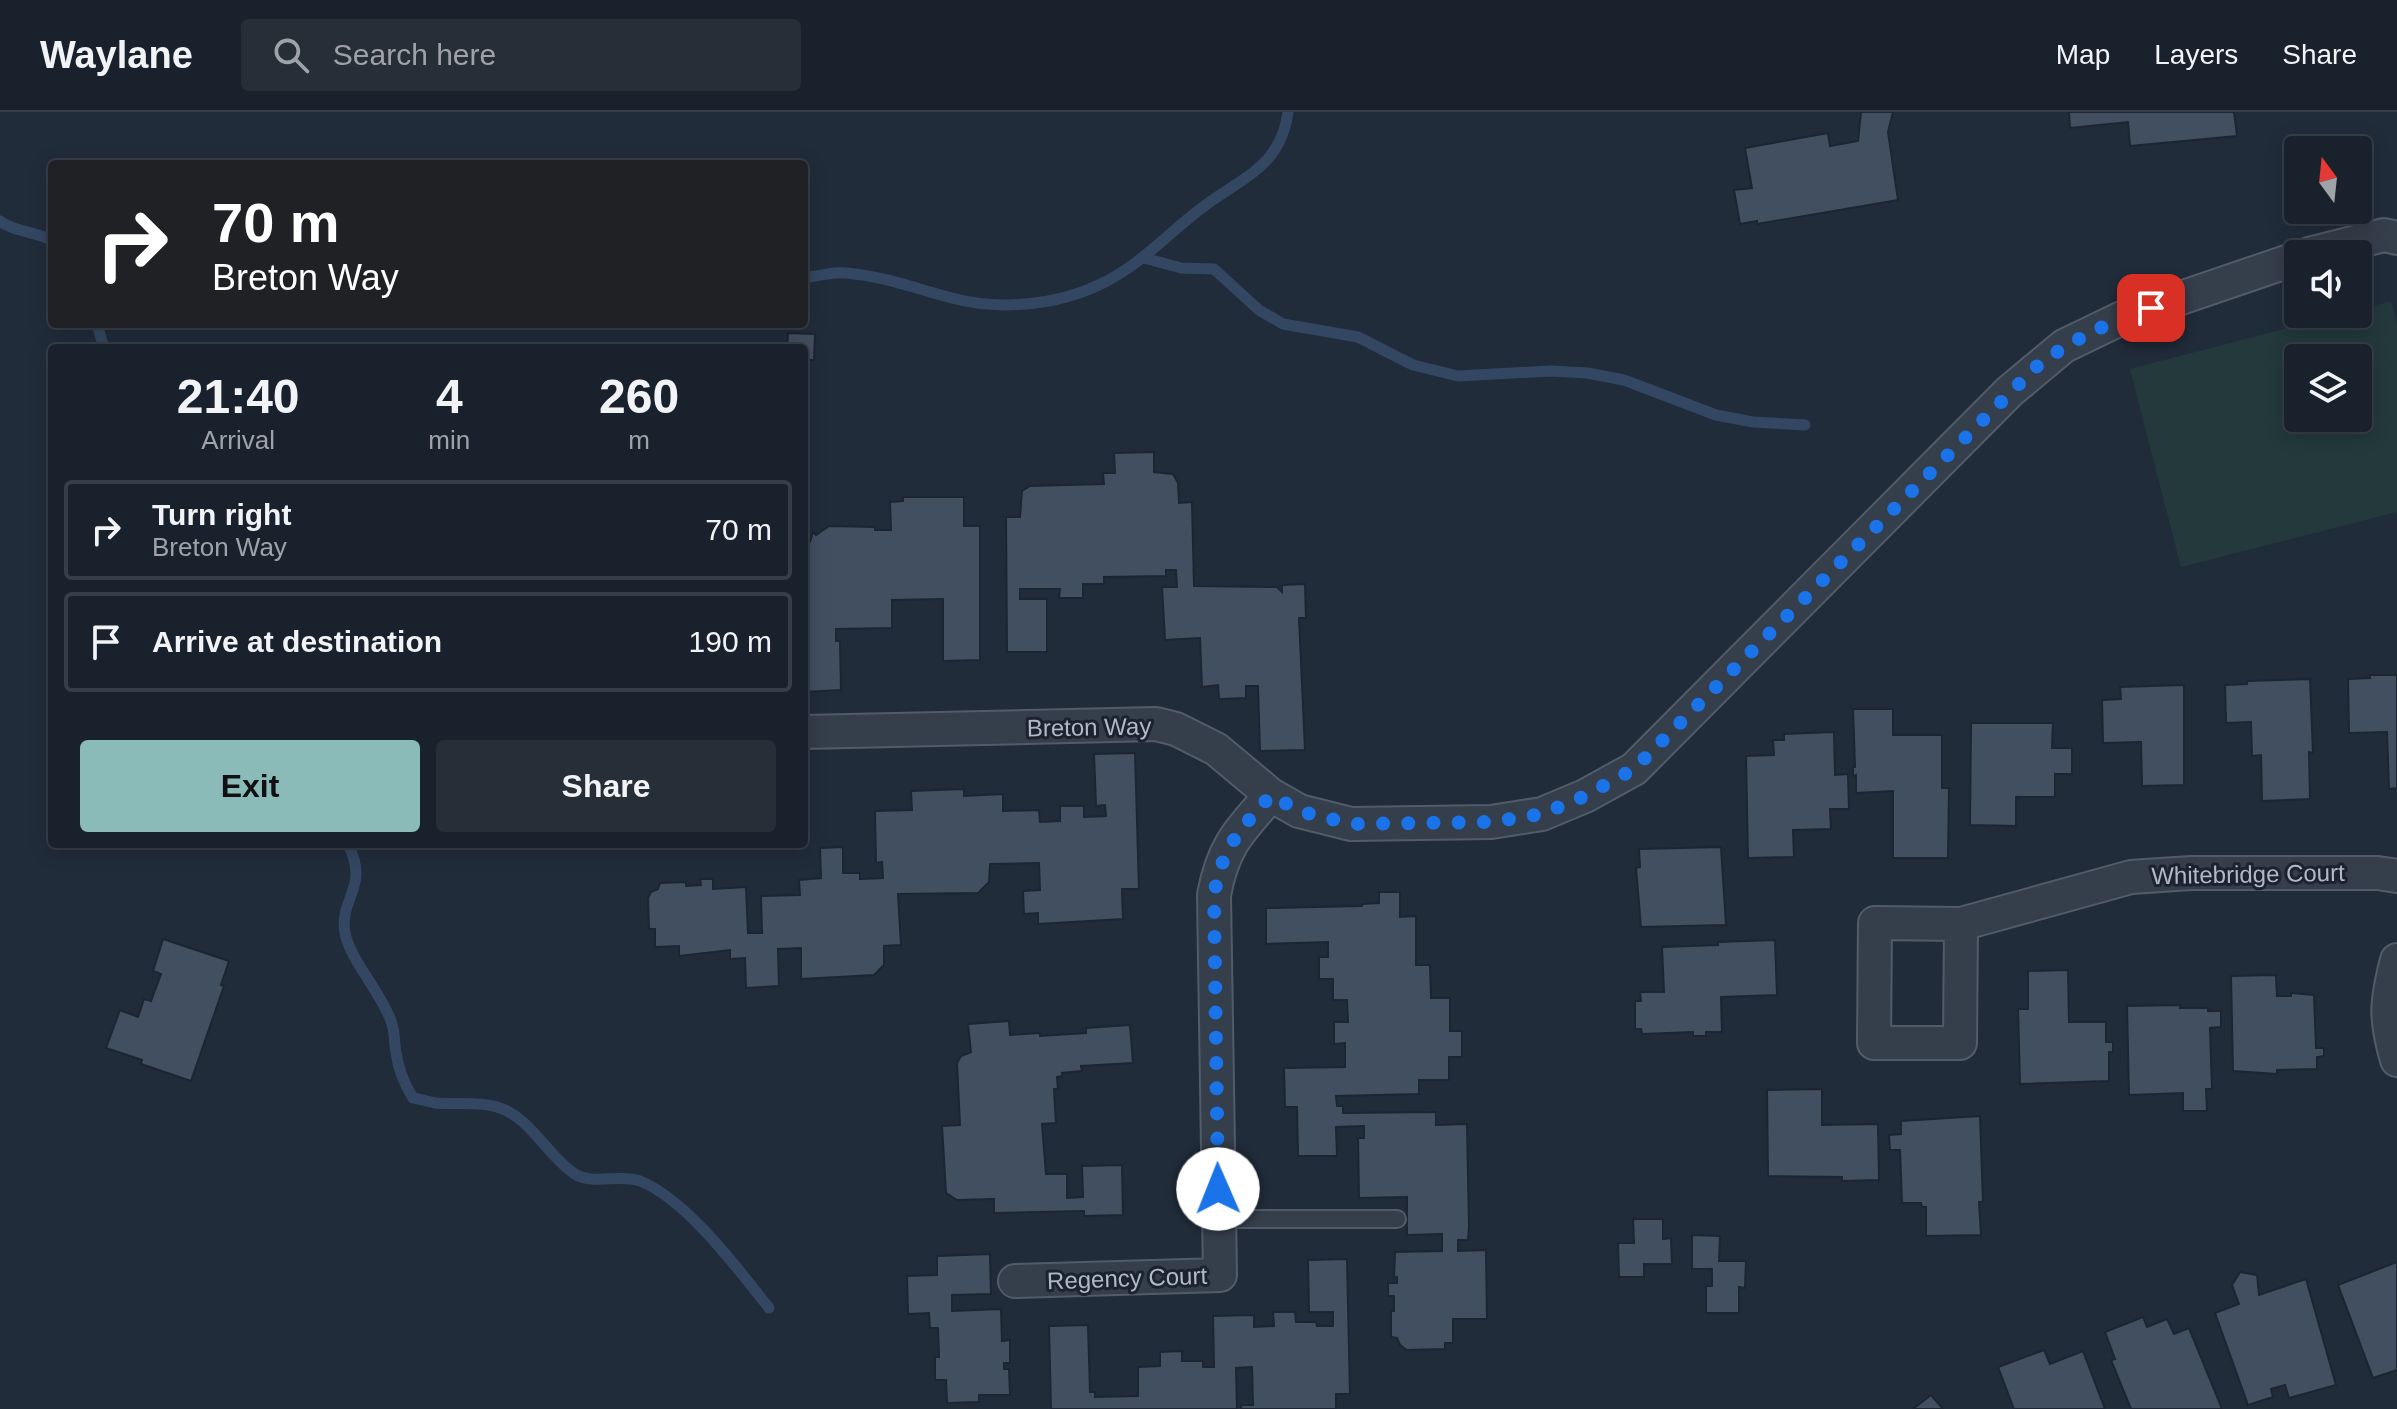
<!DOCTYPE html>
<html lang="en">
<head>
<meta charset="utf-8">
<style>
	body { margin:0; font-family:Arial,sans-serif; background:#262e38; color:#f1f3f6; height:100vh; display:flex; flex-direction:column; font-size:30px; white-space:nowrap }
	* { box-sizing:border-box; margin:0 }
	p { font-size:26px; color:#9fa3a9 }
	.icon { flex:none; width:44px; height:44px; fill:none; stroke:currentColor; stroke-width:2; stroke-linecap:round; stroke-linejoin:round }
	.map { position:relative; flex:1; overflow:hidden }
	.details { position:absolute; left:48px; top:232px; width:760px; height:504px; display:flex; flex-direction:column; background:#19212c; border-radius:8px; box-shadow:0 4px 20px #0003,0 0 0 2px #373e48 }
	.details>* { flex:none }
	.hud { position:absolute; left:48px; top:48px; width:760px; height:168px; border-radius:8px; box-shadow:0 4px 20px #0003,0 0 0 2px #373e48; background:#202124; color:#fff; overflow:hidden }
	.needle { width:52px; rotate:345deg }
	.buttons { position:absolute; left:2284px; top:24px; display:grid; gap:16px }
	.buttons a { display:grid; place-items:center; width:88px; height:88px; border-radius:8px; background:#19212c; box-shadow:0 4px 20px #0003,0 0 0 2px #373e48; font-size:40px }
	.pin { position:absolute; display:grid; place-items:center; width:68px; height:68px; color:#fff; margin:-34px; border-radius:16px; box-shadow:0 4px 12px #0006 }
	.me { position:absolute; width:88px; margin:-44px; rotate:359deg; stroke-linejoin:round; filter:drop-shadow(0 0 6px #0008) }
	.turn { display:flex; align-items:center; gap:28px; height:168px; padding:0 32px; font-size:36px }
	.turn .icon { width:104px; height:104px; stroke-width:2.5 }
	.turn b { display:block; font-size:56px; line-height:68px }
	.eta { display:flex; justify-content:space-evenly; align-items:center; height:136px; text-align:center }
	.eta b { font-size:48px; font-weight:600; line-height:56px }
	.primary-button { display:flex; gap:16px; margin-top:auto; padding:16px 32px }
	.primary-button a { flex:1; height:92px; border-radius:8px; background:#8bbbb9; color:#111; font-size:32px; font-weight:600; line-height:92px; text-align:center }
	.primary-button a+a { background:#262e38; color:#f1f3f6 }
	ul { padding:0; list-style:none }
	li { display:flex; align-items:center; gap:24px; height:100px; margin:0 16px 12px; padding:0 16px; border:4px solid #373e48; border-radius:8px }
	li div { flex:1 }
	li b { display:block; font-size:30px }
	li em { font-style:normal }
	header { display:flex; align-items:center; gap:48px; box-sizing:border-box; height:112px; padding:0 40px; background:#19212c; border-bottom:2px solid #373e48 }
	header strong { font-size:38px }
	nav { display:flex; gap:44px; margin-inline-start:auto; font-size:28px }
	.search { width:560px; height:72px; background:#262e38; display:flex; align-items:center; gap:20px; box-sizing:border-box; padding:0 28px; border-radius:8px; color:#9fa3a9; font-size:30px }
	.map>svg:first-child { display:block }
	.green { fill:#23393c; fill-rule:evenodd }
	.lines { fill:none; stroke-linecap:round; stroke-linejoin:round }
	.stream { stroke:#344762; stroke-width:11 }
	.building { fill:#424f60; stroke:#1c2531; stroke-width:2 }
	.lane-casing { stroke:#525c69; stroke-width:20 }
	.street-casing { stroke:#525c69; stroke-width:36 }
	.lane { stroke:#353e4b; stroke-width:16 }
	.street { stroke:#353e4b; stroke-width:32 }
	.route { stroke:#1a73e8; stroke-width:14; stroke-dasharray:0 25.2 }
	.labels { text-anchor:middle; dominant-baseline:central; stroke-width:6; stroke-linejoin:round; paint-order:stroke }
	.street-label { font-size:24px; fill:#afb9c7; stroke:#1a232f }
</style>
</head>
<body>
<header>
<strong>Waylane</strong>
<div class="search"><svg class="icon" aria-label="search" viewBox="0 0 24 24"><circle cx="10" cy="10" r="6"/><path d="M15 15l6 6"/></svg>Search here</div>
<nav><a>Map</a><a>Layers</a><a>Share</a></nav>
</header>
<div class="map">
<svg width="2397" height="1297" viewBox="0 0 2397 1297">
	<rect width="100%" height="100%" fill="#212c3b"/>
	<path class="green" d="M2391,189l6,24v187l-216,55 -51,-198 212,-55h16v-4zM2298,246h60v60h-60z"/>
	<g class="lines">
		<g class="stream">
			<path d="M0,109c12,10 36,11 52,19"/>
			<polyline points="1144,146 1181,156 1214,157 1259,198 1283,212 1358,225 1413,253 1458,264 1551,259 1587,261 1624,268 1716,303 1753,310 1805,313"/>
			<path d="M804,165c14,0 28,-6 42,-4 37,3 71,16 106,25 48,13 106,7 149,-14 40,-19 67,-51 102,-77 40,-30 78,-41 85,-95"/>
			<polyline points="97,212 104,236"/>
			<path d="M348,732c22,44 -9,53 -3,89 5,27 36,59 46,88 4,10 3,21 5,31 2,17 7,30 17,46 7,1 16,4 23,5 20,2 41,-2 61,4 34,10 50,49 78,67 17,11 45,0 65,7 46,18 98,88 129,127"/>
		</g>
	</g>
	<g class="building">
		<polygon points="1861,0 1893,0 1888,20 1898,88 1757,112 1757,109 1740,112 1734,78 1752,76 1745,36 1828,21 1830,34 1858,29"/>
		<polygon points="2069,0 2234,0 2237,24 2130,34 2128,10 2070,16"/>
		<polygon points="788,221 815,222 814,248 804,248 804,236 787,236"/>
		<polygon points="1154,340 1154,360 1173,362 1178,371 1179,391 1192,390 1194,474 1277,475 1282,480 1282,473 1305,472 1306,506 1299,506 1305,638 1260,639 1258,574 1246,574 1246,586 1219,587 1218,573 1202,575 1200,526 1165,528 1162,475 1177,475 1176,458 1166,458 1166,464 1104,465 1104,472 1083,472 1083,486 1059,486 1060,477 1020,477 1020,487 1047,487 1047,540 1007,540 1006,405 1020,405 1022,379 1030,374 1104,372 1103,361 1115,361 1114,341"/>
		<polygon points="903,385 964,385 964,414 980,414 980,548 943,549 943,487 892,488 892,516 836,517 836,529 840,529 841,578 804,580 804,430 810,430 813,420 816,423 829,414 875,415 875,418 891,418 890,390 903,389"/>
		<polygon points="2370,563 2397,563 2397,676 2389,677 2387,620 2349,621 2348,567 2370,566"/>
		<polygon points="2310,567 2313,641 2309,640 2310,687 2262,689 2261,643 2252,644 2251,610 2226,611 2225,573 2247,572 2247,569"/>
		<polygon points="2184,573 2184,673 2142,674 2141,630 2103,631 2102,588 2121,587 2120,575"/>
		<polygon points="1853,597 1893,597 1893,623 1942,623 1942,676 1949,676 1948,746 1893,746 1893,679 1856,681 1856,663 1853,664 1853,655 1855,655"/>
		<polygon points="1971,611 2053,611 2052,636 2072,636 2072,662 2055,662 2055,685 2016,685 2016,714 1970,713"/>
		<polygon points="1834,620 1835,663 1848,662 1849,697 1830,697 1831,717 1793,718 1794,745 1748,746 1746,644 1774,643 1773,628 1784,628 1784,622"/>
		<polygon points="1135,641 1139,777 1122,777 1123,807 1038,812 1038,801 1024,802 1023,779 1040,778 1039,751 990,752 989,770 978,781 898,782 901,833 884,834 884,853 874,863 801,867 801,836 778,837 779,874 746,876 745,846 730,847 730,838 679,844 679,834 655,835 655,817 649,817 648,786 651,780 658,777 660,771 686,770 686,774 701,773 700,767 713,767 713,777 746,775 748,821 762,821 761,784 800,783 799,768 821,766 820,736 843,735 843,761 860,761 860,767 883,766 882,750 876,751 875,699 912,698 911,679 964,677 964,684 1003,682 1003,699 1039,698 1040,710 1060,709 1060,694 1084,694 1084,705 1106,704 1105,693 1096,694 1094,642"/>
		<polygon points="1721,735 1726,813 1641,815 1636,756 1640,755 1639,737"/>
		<polygon points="1379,780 1400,780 1400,805 1416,804 1416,853 1430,853 1431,886 1450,886 1450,919 1462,919 1462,945 1449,945 1449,968 1419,968 1419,982 1336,984 1337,994 1343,994 1343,1001 1436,1000 1436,1013 1467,1012 1469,1115 1468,1128 1458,1128 1458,1139 1486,1138 1487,1207 1453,1207 1453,1231 1445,1231 1445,1237 1407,1238 1400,1233 1397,1226 1391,1225 1391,1199 1394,1199 1394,1184 1388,1184 1388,1171 1397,1171 1397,1165 1394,1166 1395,1140 1442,1139 1442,1122 1407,1123 1407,1085 1359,1086 1358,1026 1364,1026 1364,1014 1336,1015 1337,1044 1298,1044 1297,995 1285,995 1284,956 1345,955 1345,931 1334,932 1334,910 1348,910 1347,888 1333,888 1333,867 1319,867 1319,845 1328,845 1328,830 1266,832 1266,796 1362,794 1362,792 1379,791"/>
		<polygon points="163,827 229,849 221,873 224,874 191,969 141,952 142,948 106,936 120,898 138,905 144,887 151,889 161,862 153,859"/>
		<polygon points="1775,828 1777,883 1721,885 1722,920 1706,920 1706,924 1693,924 1693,920 1642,922 1641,917 1635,917 1635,889 1641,889 1640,880 1664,880 1662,835 1718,833 1718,830"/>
		<polygon points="2068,858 2069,910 2106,910 2106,930 2113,930 2113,940 2109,940 2109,969 2020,972 2018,897 2028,897 2028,859"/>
		<polygon points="2276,863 2277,884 2291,884 2291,881 2314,883 2316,936 2324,936 2324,944 2317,945 2317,957 2277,958 2277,962 2233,959 2231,864"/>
		<polygon points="2180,893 2180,896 2208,896 2208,899 2221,899 2221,915 2210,916 2212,977 2206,977 2207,999 2183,999 2183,981 2129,983 2127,894"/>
		<polygon points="1009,909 1010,923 1040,921 1040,924 1086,921 1086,916 1130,913 1133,951 1081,954 1082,959 1062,961 1062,964 1057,965 1058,977 1054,977 1056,1011 1042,1012 1046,1062 1067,1062 1067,1086 1083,1085 1082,1054 1122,1053 1123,1103 1084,1104 1084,1099 994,1101 994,1087 957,1088 946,1081 942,1014 960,1013 957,951 961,944 971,940 968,912"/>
		<polygon points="1822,977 1822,1013 1878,1012 1879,1068 1842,1069 1842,1065 1768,1064 1767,978"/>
		<polygon points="1980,1004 1983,1090 1979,1090 1981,1123 1926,1124 1926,1095 1922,1095 1921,1091 1902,1091 1900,1038 1890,1038 1889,1023 1901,1022 1901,1009"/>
		<polygon points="1633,1107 1663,1107 1663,1127 1671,1126 1672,1152 1644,1152 1644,1165 1619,1165 1618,1131 1634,1131"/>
		<polygon points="1692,1123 1720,1124 1719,1149 1746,1149 1745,1176 1739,1175 1739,1201 1706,1201 1706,1174 1712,1174 1712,1157 1692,1157"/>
		<polygon points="990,1142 991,1182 952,1183 952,1199 1001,1197 1002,1229 1010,1228 1010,1251 1004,1251 1004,1257 1009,1257 1010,1283 979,1283 979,1290 947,1291 946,1268 935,1268 935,1245 939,1245 938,1216 930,1216 929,1201 908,1202 907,1164 937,1163 937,1144"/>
		<polygon points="1347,1147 1350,1282 1336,1282 1336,1297 1241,1297 1241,1293 1253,1293 1252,1255 1236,1256 1237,1297 1051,1297 1049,1214 1088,1213 1090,1280 1095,1280 1095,1285 1138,1284 1138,1255 1160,1254 1160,1240 1182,1239 1182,1249 1203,1249 1203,1255 1214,1255 1213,1204 1254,1203 1254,1215 1274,1214 1273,1200 1295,1200 1296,1210 1316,1210 1317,1214 1333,1214 1333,1200 1309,1200 1308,1148"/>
		<polygon points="2397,1150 2397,1258 2373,1266 2338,1173"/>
		<polygon points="2240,1160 2257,1163 2259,1183 2306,1167 2336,1273 2289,1286 2285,1273 2271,1277 2273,1285 2248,1293 2215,1201 2239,1192 2232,1173"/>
		<polygon points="2143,1205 2147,1215 2167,1207 2174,1222 2189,1216 2222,1297 2131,1297 2111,1248 2115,1247 2105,1220"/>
		<polygon points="2044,1238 2050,1252 2083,1239 2105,1297 2014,1297 1998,1255"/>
		<polygon points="1931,1283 1943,1297 1913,1297"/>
	</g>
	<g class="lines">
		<defs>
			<polyline id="lane" points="1218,1107 1397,1107"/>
			<g id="street">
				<polyline points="2309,142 2384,123 2397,126"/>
				<polyline points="804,620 1156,612 1176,617 1216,637 1271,683 1299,699 1351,712 1491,710 1542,702 1585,684 1634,657 2010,279 2064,234 2122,206 2298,146"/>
				<polyline points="1961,812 1960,931 1874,931 1875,811 1961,812 2131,765 2191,761 2378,761 2397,764"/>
				<path d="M2397,848c-11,42 -12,59 0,100"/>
				<path d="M1015,1169l205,-6 -6,-380c9,-49 25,-64 57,-100"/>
			</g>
		</defs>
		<use href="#lane" class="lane-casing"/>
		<use href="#street" class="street-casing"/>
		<use href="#lane" class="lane"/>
		<use href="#street" class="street"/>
	</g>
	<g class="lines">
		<path class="route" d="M1218,1077l-4,-294c9,-49 25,-64 57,-100l28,16 52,13 140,-2 51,-8 43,-18 49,-27 402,-402c35,-27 73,-45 115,-59"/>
	</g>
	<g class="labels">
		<g class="street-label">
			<text transform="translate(1089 615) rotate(-1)">Breton Way</text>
			<text transform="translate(2248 762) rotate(-1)">Whitebridge Court</text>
			<text transform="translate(1127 1166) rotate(-2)">Regency Court</text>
		</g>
	</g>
</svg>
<div class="buttons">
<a><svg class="needle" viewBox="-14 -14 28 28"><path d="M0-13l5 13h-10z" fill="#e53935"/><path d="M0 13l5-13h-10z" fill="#9fa3a9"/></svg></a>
<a><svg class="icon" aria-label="sound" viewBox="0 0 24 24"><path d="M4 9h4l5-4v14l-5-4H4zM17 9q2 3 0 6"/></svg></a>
<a><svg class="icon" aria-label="layers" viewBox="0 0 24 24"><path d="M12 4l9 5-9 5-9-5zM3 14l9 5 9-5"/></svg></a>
</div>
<div class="pin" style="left:2151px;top:196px;background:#d93025"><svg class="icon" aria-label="arrive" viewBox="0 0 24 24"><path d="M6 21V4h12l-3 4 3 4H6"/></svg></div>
<svg class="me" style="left:1218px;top:1077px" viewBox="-20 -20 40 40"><circle r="19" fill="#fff"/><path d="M0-13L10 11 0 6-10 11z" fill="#1a73e8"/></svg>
<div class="hud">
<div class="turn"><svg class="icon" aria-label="right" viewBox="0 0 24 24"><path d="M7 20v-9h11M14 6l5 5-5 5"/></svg><div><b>70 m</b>Breton Way</div></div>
</div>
<section class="details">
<div class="eta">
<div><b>21:40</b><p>Arrival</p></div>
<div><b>4</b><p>min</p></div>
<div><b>260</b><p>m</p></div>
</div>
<ul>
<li><svg class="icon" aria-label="right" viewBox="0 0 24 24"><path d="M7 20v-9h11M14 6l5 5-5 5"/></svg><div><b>Turn right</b><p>Breton Way</p></div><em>70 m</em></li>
<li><svg class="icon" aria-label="arrive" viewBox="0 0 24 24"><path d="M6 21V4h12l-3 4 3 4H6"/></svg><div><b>Arrive at destination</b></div><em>190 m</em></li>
</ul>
<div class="primary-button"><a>Exit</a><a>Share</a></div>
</section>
</div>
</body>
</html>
